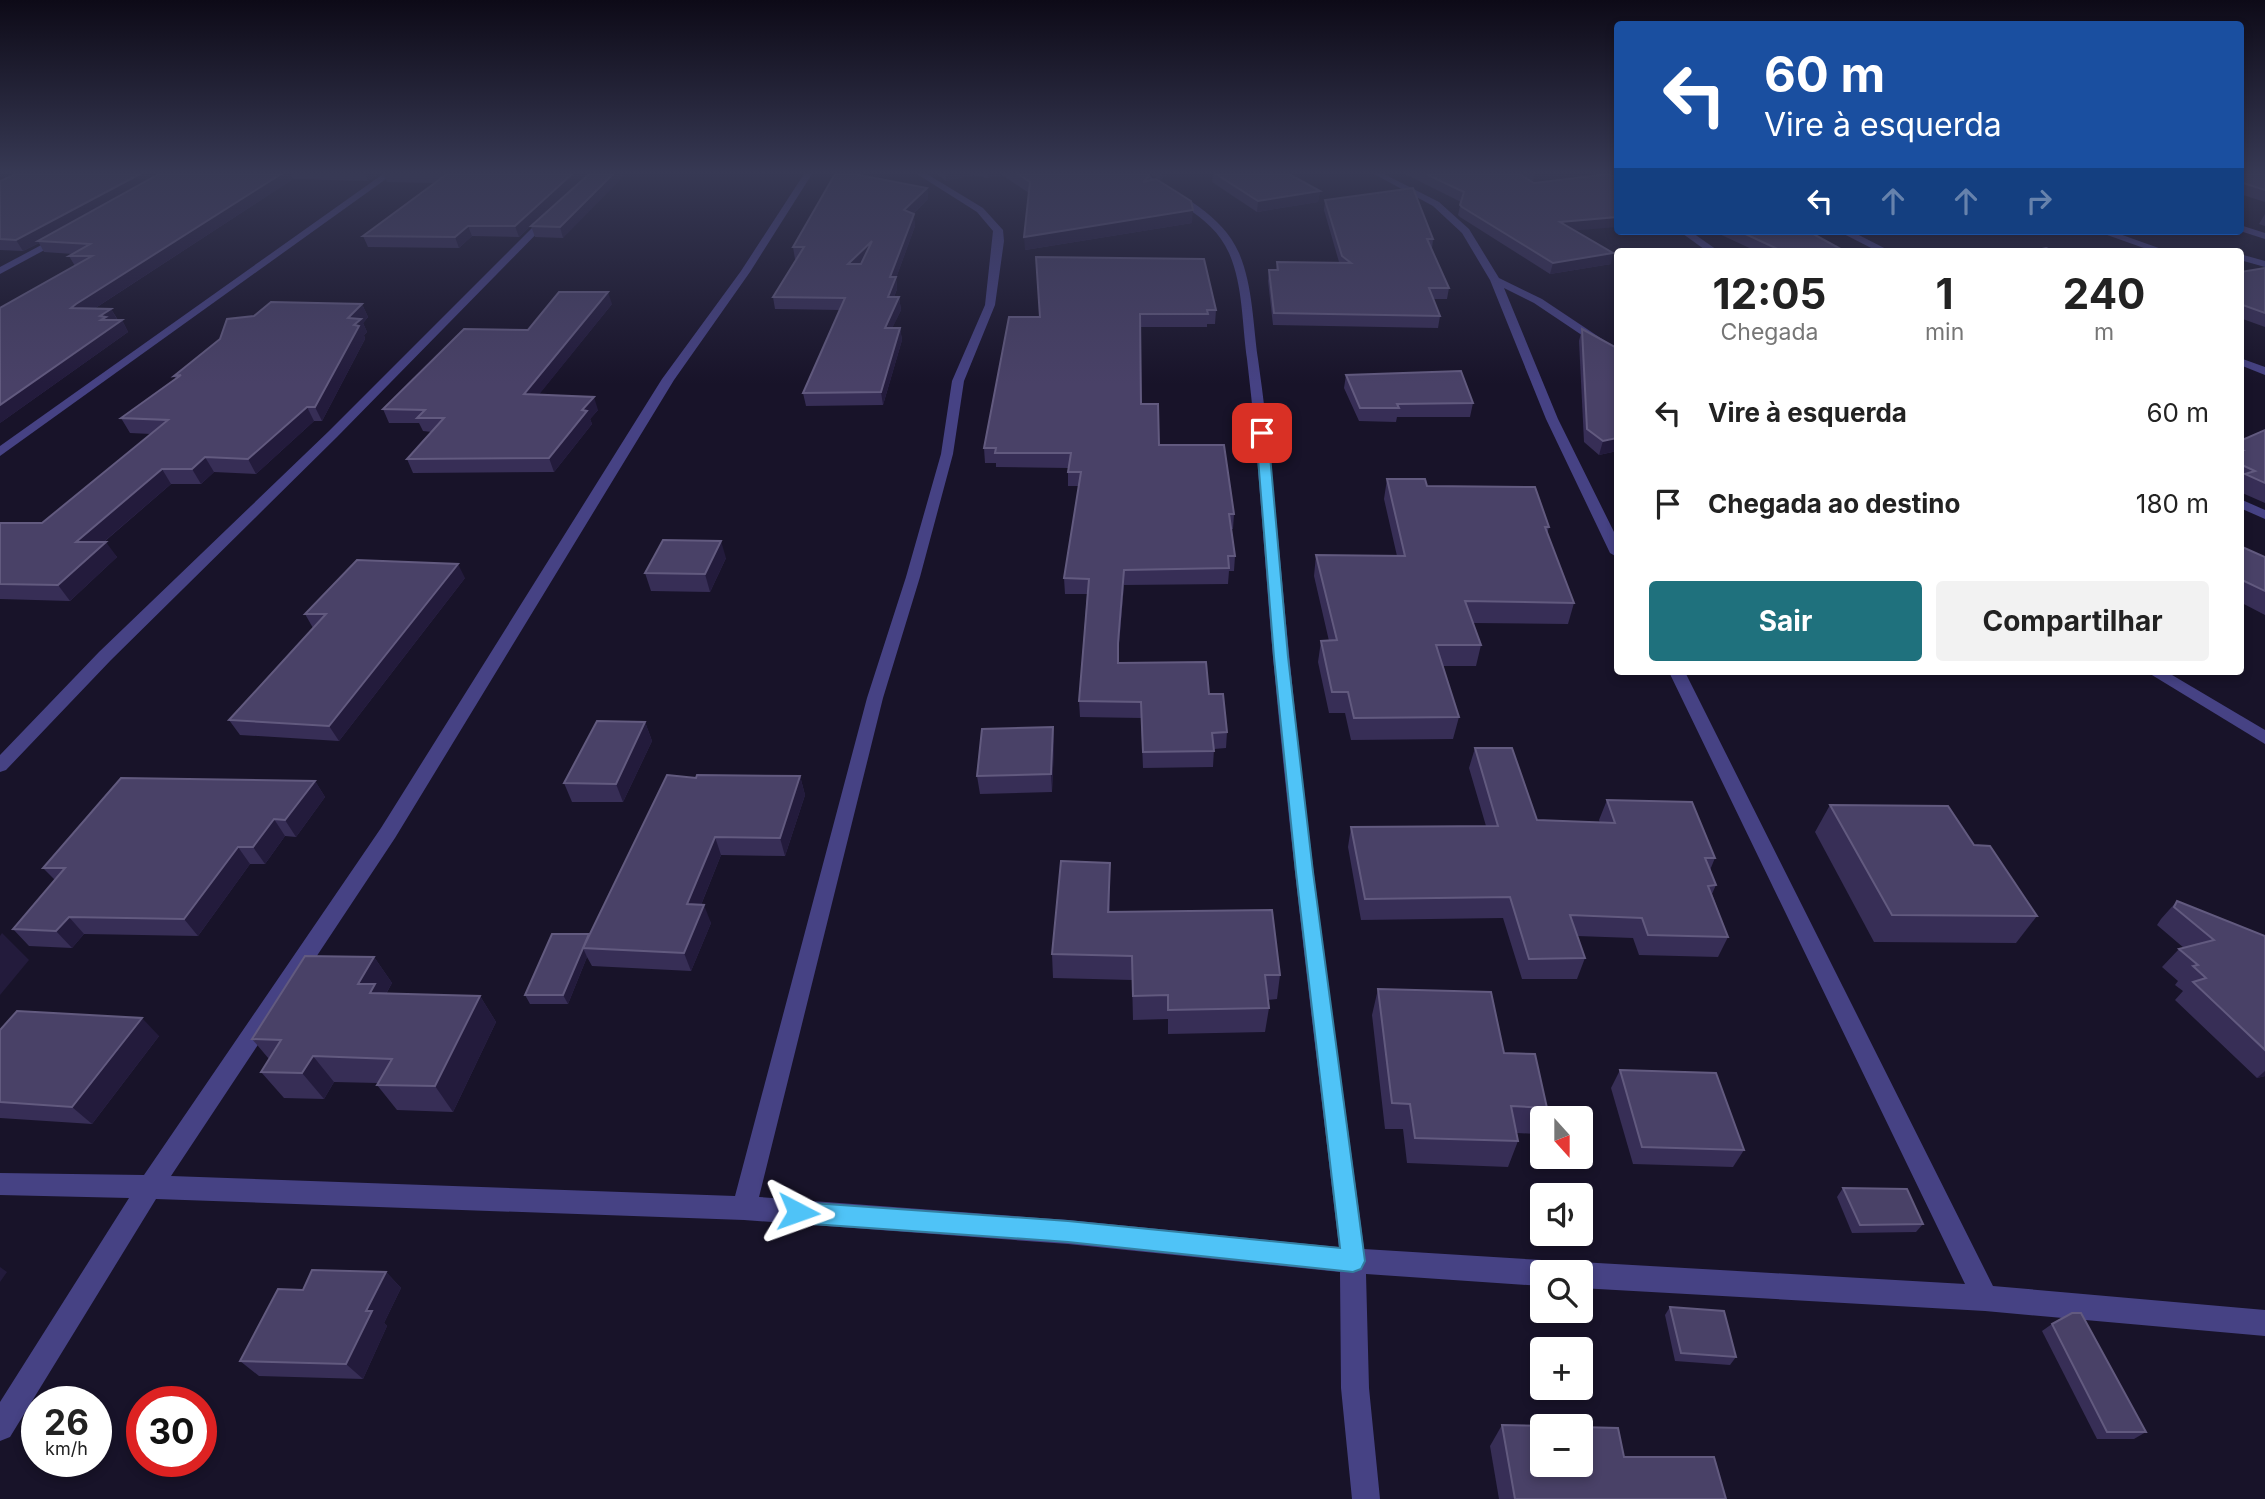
<!DOCTYPE html>
<html lang="pt">
<head>
<meta charset="utf-8">
<style>
	body { margin:0; font-family:Inter,sans-serif; background:#f2f2f2; color:#222; height:100vh; display:flex; flex-direction:column; font-size:26px; white-space:nowrap }
	* { box-sizing:border-box; margin:0 }
	p { font-size:23px; color:#767676 }
	.icon { flex:none; width:38px; height:38px; fill:none; stroke:currentColor; stroke-width:2; stroke-linecap:round; stroke-linejoin:round }
	.map { position:relative; flex:1; overflow:hidden }
	.drawer { position:absolute; left:1614px; top:248px; width:630px; height:427px; display:flex; flex-direction:column; background:#fff; border-radius:7px; box-shadow:0 4px 10px #0003 }
	.drawer>* { flex:none }
	.guide { position:absolute; left:1614px; top:21px; width:630px; height:214px; border-radius:7px; box-shadow:0 4px 10px #0003; background:#1a4fa0; color:#fff; overflow:hidden }
	.needle { width:46px; rotate:159deg }
	.controls { position:absolute; left:1530px; top:1106px; display:grid; gap:14px }
	.controls a { display:grid; place-items:center; width:63px; height:63px; border-radius:7px; background:#fff; box-shadow:0 4px 10px #0003; font-size:35px }
	.speed { position:absolute; left:21px; top:1386px; display:flex; gap:14px; font-size:35px; font-weight:700; text-align:center }
	.speed>* { display:grid; place-content:center; width:91px; height:91px; border-radius:50%; background:#fff; box-shadow:0 4px 10px #0003; line-height:1 }
	.speed small { font-size:18px; font-weight:400 }
	.speed .limit { border:10px solid #d22; background:#fff; color:#111 }
	.pin { position:absolute; display:grid; place-items:center; width:60px; height:60px; color:#fff; margin:-30px; border-radius:14px; box-shadow:0 4px 10px #0006 }
	.me { position:absolute; width:77px; margin:-38px; rotate:94deg; stroke-linejoin:round; filter:drop-shadow(0 0 5px #0008) }
	.turn { display:flex; align-items:center; gap:24px; height:147px; padding:0 35px; font-size:32px }
	.turn .icon { width:91px; height:91px; stroke-width:2.5 }
	.turn b { display:block; font-size:49px; line-height:60px }
	.lanes { display:flex; align-items:center; height:66px; padding:0 35px; background:#0003; justify-content:center; gap:35px; direction:ltr }
	.lanes .off { opacity:.35 }
	.eta { display:flex; justify-content:space-evenly; align-items:center; height:119px; text-align:center }
	.eta b { font-size:42px; font-weight:700; line-height:49px }
	.action { display:flex; gap:14px; margin-top:auto; padding:14px 35px }
	.action a { flex:1; height:80px; border-radius:7px; background:#1f717d; color:#fff; font-size:28px; font-weight:700; line-height:80px; text-align:center }
	.action a+a { background:#f2f2f2; color:#222 }
	ul { padding:0; list-style:none }
	li { display:flex; align-items:center; gap:21px; height:91px; padding:0 35px }
	li div { flex:1 }
	li b { display:block; font-size:26px }
	li em { font-style:normal }
	.map>svg:first-child { display:block }
	.lines { fill:none; stroke-linecap:round; stroke-linejoin:round }
	.minor { fill:#464284; fill-rule:evenodd }
	.wall { fill:#372e56 }
	.shaded-wall { fill:#231b3c }
	.building { fill:#494167; stroke:#625a7f; stroke-width:2; fill-rule:evenodd }
	.route { fill:#4fc3f7; stroke:#337fa1; stroke-width:2 }
</style>
</head>
<body>
<div class="map">
<svg width="2265" height="1499" viewBox="0 0 2265 1499">
	<rect width="100%" height="100%" fill="#181329"/>
	<g class="lines">
		<g class="minor">
			<polygon points="383,174 393,174 0,456 0,446"/>
			<path d="M804,174h8l-62,98 -76,108 -279,458 -224,338 564,20 132,-498 39,-121 35,-123 11,-73 33,-76 8,-74 -16,-19 -60,-38h10l56,34 20,22 1,11 -9,64 -31,76 -11,73 -33,123 -37,121 -124,499 309,23 271,27c-23,-196 -48,-393 -66,-590 -9,-99 -14,-199 -26,-298 -5,-35 -4,-74 -18,-106 -18,-41 -63,-52 -93,-79h10c34,21 76,40 93,79 14,33 14,72 19,106 14,98 21,196 31,294 19,199 49,398 75,596l178,11 9,4 3,8h-12v14l-176,-12 3,114 11,111h-28l-11,-111 -1,-116 -272,-28 -324,-24 -588,-21 -146,238 -10,4v-39l129,-204 -129,-3v-22l144,2 237,-347 281,-449 79,-108z"/>
			<polygon points="1374,174 1384,174 1439,202 1469,229 1499,278 1542,299 1617,349 1617,357 1613,356 1534,303 1504,288 1558,419 1617,538 1617,557 1610,553 1546,419 1490,280 1462,233 1433,206"/>
			<polygon points="545,215 553,217 337,437 111,660 6,770 0,772 0,755 99,652 329,431"/>
			<polygon points="2240,225 2265,233 2265,239 2240,231"/>
			<polygon points="1679,231 1690,231 1720,252 1708,252"/>
			<polygon points="1838,231 1851,231 1892,252 1879,252"/>
			<polygon points="2096,231 2111,231 2170,252 2155,252"/>
			<polygon points="62,234 67,237 65,239 0,274 0,267"/>
			<polygon points="2240,254 2265,261 2265,267 2240,260"/>
			<polygon points="2240,358 2265,367 2265,375 2240,365"/>
			<polygon points="2240,499 2265,510 2265,519 2240,508"/>
			<polygon points="1669,672 1685,672 1993,1286 2265,1310 2265,1336 1985,1311 1580,1288 1580,1272 1568,1272 1571,1266 1580,1262 1965,1284"/>
			<polygon points="2147,672 2167,672 2265,730 2265,744"/>
		</g>
	</g>
	<g class="wall">
		<polygon points="16,174 379,174 368,181 293,179 94,309 111,309 118,320 122,320 128,332 0,423 75,266 69,256 73,254 44,252 39,243 23,251 0,250 0,181"/>
		<polygon points="383,174 586,174 519,237 472,236 459,248 368,247 363,236 434,183 387,182"/>
		<polygon points="589,174 563,238 535,237 531,226"/>
		<polygon points="937,174 1148,174 1150,176 1150,180 1192,223 1025,250 1029,193 1002,175 988,178 973,175 946,181"/>
		<polygon points="1150,174 1168,174 1160,180"/>
		<polygon points="1213,174 1289,174 1320,191 1318,202 1257,212 1212,182"/>
		<polygon points="1405,174 1599,174 1533,181 1522,176 1575,231 1611,264 1550,274 1460,217 1458,215 1461,202"/>
		<polygon points="2240,174 2265,174 2265,202 2240,194"/>
		<polygon points="927,188 928,199 913,214 915,226 896,278 897,289 894,297 899,297 901,310 892,328 900,328 902,340 883,405 806,406 803,393 840,310 775,309 773,297 796,259 795,259 793,247"/>
		<polygon points="1325,200 1433,239 1432,249 1449,288 1447,299 1433,299 1440,316 1438,328 1273,325 1268,281 1269,270 1276,270 1277,262 1339,262 1324,210"/>
		<polygon points="2265,214 2265,226 2259,224"/>
		<polygon points="1713,231 1808,231 1846,252 1758,252"/>
		<polygon points="2265,268 2265,327 2240,318 2240,272"/>
		<polygon points="362,304 368,317 363,323 367,332 364,335 365,339 322,421 314,421 256,474 214,472 201,484 171,484 104,542 117,557 70,601 0,599 0,523 42,523 151,434 130,433 121,418 176,379 174,376"/>
		<polygon points="612,304 539,394 598,410 590,419 592,424 554,472 413,473 407,459 432,432 423,431 419,423 389,423 383,409 528,330"/>
		<polygon points="1216,310 1215,324 1207,324 1207,327 1140,327 1141,404 1159,445 1234,514 1233,529 1231,529 1235,556 1234,571 1229,571 1228,584 1124,585 1118,656 1118,663 1209,694 1227,732 1226,748 1214,749 1213,767 1143,768 1141,718 1080,717 1079,701 1087,594 1065,594 1064,578 1079,486 1068,486 1068,468 996,467 996,463 985,463 984,448 1040,317"/>
		<polygon points="1582,329 1617,451 1599,455 1584,442 1579,341"/>
		<polygon points="1346,375 1473,403 1470,417 1397,417 1396,422 1359,421 1344,388"/>
		<polygon points="2265,430 2265,503 2240,492 2240,441"/>
		<polygon points="1387,479 1427,486 1549,527 1547,534 1574,603 1568,624 1473,623 1481,645 1476,666 1443,666 1459,717 1453,739 1351,740 1345,713 1329,713 1318,662 1321,641 1329,641 1314,576 1316,555 1397,556 1384,499"/>
		<polygon points="2240,546 2265,557 2265,615 2240,602"/>
		<polygon points="726,558 710,592 651,591 645,573"/>
		<polygon points="465,578 339,741 240,735 229,720 313,628 305,614"/>
		<polygon points="1839,672 1885,672 1884,675 1841,675"/>
		<polygon points="645,722 652,741 623,802 572,802 564,783"/>
		<polygon points="1053,727 1054,746 1052,792 980,794 977,776"/>
		<polygon points="1475,748 1537,820 1600,823 1599,820 1607,800 1715,858 1710,870 1716,885 1712,894 1728,937 1718,957 1639,955 1633,938 1577,936 1585,958 1577,979 1522,979 1503,918 1361,920 1348,847 1351,827 1486,826 1469,768"/>
		<polygon points="800,776 805,795 785,856 721,855 701,905 711,923 691,971 592,966 587,957 568,1004 530,1004 525,995 589,935 696,778"/>
		<polygon points="315,781 325,797 296,837 285,836 265,864 250,864 198,936 84,934 72,948 29,946 13,929 55,880 43,868"/>
		<polygon points="1830,805 1974,845 2037,916 2016,943 1874,942 1815,832"/>
		<polygon points="1110,863 1110,912 1280,975 1277,999 1268,1000 1269,1008 1265,1032 1168,1034 1168,1019 1133,1020 1132,980 1053,978 1052,954"/>
		<polygon points="2177,901 2265,936 2265,1076 2257,1078 2175,1000 2183,991 2175,985 2178,981 2162,967 2179,949 2184,948 2157,925 2161,919"/>
		<polygon points="374,957 392,983 386,994 480,996 496,1022 453,1112 397,1110 377,1085 378,1083 334,1082 324,1099 284,1098 261,1072 269,1059 252,1039"/>
		<polygon points="1378,989 1504,1053 1547,1108 1536,1134 1517,1133 1518,1141 1508,1167 1407,1163 1403,1129 1385,1129 1372,1015"/>
		<polygon points="0,1030 159,1036 92,1124 0,1118"/>
		<polygon points="1620,1070 1744,1150 1733,1167 1633,1164 1611,1088"/>
		<polygon points="1843,1188 1923,1224 1916,1232 1852,1233 1837,1197"/>
		<polygon points="386,1272 401,1288 384,1323 387,1326 363,1379 259,1376 240,1361 303,1290"/>
		<polygon points="1670,1307 1736,1357 1730,1365 1675,1361 1665,1315"/>
		<polygon points="2052,1324 2146,1432 2134,1439 2097,1439 2042,1331"/>
		<polygon points="1502,1425 1624,1457 1726,1499 1499,1499 1490,1446"/>
	</g>
	<g class="shaded-wall">
		<polygon points="140,174 164,174 38,241 39,243 23,251 16,240"/>
		<polygon points="281,174 291,174 293,179 83,316 71,308 76,304"/>
		<polygon points="365,174 379,174 368,181"/>
		<polygon points="572,174 586,174 519,237 515,226"/>
		<polygon points="613,174 626,174 563,238 560,227"/>
		<polygon points="945,174 972,174 973,175 946,181"/>
		<polygon points="988,174 1002,174 1002,175 988,178"/>
		<polygon points="1161,174 1168,174 1160,180"/>
		<polygon points="1535,174 1599,174 1533,181"/>
		<polygon points="927,188 928,199 905,221 904,210"/>
		<polygon points="1320,191 1318,202 1257,212 1258,201"/>
		<polygon points="1193,210 1192,223 1025,250 1024,237"/>
		<polygon points="914,214 915,226 896,278 897,289 889,309 888,297 890,277"/>
		<polygon points="1617,217 1617,227 1558,232 1560,222"/>
		<polygon points="468,226 472,236 459,248 455,237"/>
		<polygon points="872,241 874,252 850,276 848,264"/>
		<polygon points="1613,253 1611,264 1550,274 1553,263"/>
		<polygon points="608,292 612,304 529,407 524,394"/>
		<polygon points="899,297 901,310 886,341 885,328"/>
		<polygon points="362,304 368,317 363,323 367,332 364,335 365,339 322,421 315,407 348,318"/>
		<polygon points="111,309 118,321 122,320 128,332 0,423 0,405 100,316"/>
		<polygon points="900,328 902,340 883,405 881,392"/>
		<polygon points="594,397 598,410 590,419 592,424 554,472 549,458 582,410"/>
		<polygon points="307,407 314,421 256,474 248,459"/>
		<polygon points="1617,438 1617,451 1599,455 1603,441"/>
		<polygon points="205,457 214,472 201,484 192,469"/>
		<polygon points="162,469 171,484 86,557 76,542"/>
		<polygon points="721,541 726,558 710,592 705,574"/>
		<polygon points="106,542 117,557 70,601 58,585"/>
		<polygon points="458,564 465,578 339,741 329,726"/>
		<polygon points="1124,570 1124,585 1118,659 1118,643"/>
		<polygon points="645,722 652,741 623,802 616,784"/>
		<polygon points="1053,727 1054,746 1052,792 1051,774"/>
		<polygon points="800,776 805,795 785,856 780,838"/>
		<polygon points="315,781 325,797 296,837 285,820"/>
		<polygon points="274,819 285,836 265,864 253,847"/>
		<polygon points="715,837 721,855 694,922 687,904"/>
		<polygon points="238,847 250,864 198,936 184,919"/>
		<polygon points="1110,863 1110,887 1109,936 1108,912"/>
		<polygon points="704,905 711,923 691,971 684,953"/>
		<polygon points="69,917 84,934 72,948 56,931"/>
		<polygon points="2,933 29,960 0,995 0,936"/>
		<polygon points="583,948 587,957 568,1004 563,995"/>
		<polygon points="374,957 392,983 384,997 394,1011 358,984"/>
		<polygon points="480,996 496,1022 453,1112 435,1086"/>
		<polygon points="142,1018 159,1036 92,1124 72,1107"/>
		<polygon points="313,1056 334,1082 324,1099 302,1073"/>
		<polygon points="2265,1071 2265,1076 2257,1078"/>
		<polygon points="0,1267 7,1272 0,1282"/>
		<polygon points="386,1272 401,1288 384,1323 387,1326 363,1379 346,1364 366,1311"/>
	</g>
	<g class="building">
		<polygon points="16,174 140,174 16,240 0,239 0,181"/>
		<polygon points="159,174 281,174 76,304 71,308 111,309 100,316 106,317 101,320 122,320 0,405 0,308 92,256 69,256 90,244 38,241"/>
		<polygon points="447,174 572,174 515,226 468,226 455,237 363,236"/>
		<polygon points="589,174 613,174 560,227 531,226"/>
		<path d="M835,174h19l73,14 -23,22 10,4 -24,63h6l-8,20h11l-14,31h15l-19,64 -78,1 42,-95 -72,-1 31,-50h-11zM872,241l-11,23h-13z"/>
		<polygon points="1018,174 1148,174 1150,176 1143,182 1156,179 1191,201 1193,210 1024,237 1030,182"/>
		<polygon points="1216,174 1289,174 1320,191 1258,201"/>
		<polygon points="1426,174 1519,174 1534,183 1608,174 1617,178 1617,217 1560,222 1613,253 1553,263 1462,207 1460,205 1464,192"/>
		<polygon points="2240,174 2265,174 2265,190 2240,182"/>
		<polygon points="1413,188 1433,239 1427,239 1449,288 1429,288 1440,316 1274,313 1269,270 1278,270 1277,262 1351,263 1342,256 1325,200"/>
		<polygon points="1739,231 1808,231 1846,252 1784,252"/>
		<polygon points="2046,248 2055,252 2029,252"/>
		<polygon points="1036,257 1204,259 1216,310 1207,310 1208,314 1140,314 1141,404 1158,404 1159,445 1224,445 1234,514 1229,514 1235,556 1228,556 1229,568 1124,570 1118,643 1118,663 1206,662 1209,694 1223,694 1227,732 1212,733 1214,751 1143,752 1141,702 1079,701 1089,579 1064,578 1081,472 1068,472 1071,453 995,453 996,448 984,448 1009,317 1040,317"/>
		<polygon points="2265,268 2265,313 2240,304 2240,272"/>
		<polygon points="559,292 608,292 524,394 594,397 582,410 587,411 549,458 407,459 444,418 417,418 425,410 383,409 464,329 528,330"/>
		<polygon points="271,302 362,304 348,318 361,319 354,325 359,326 315,407 307,407 248,459 205,457 192,469 162,469 76,542 106,542 58,585 0,584 0,523 42,523 168,420 121,418 181,375 174,376 220,339 227,319 254,316"/>
		<polygon points="1582,329 1617,348 1617,438 1603,441 1587,429"/>
		<polygon points="1461,371 1473,403 1397,404 1399,408 1360,408 1346,375"/>
		<polygon points="2265,430 2265,483 2245,474 2255,471 2240,464 2240,450 2243,450 2240,448 2240,441"/>
		<polygon points="1387,479 1425,479 1427,486 1535,487 1549,527 1545,527 1574,603 1465,601 1481,645 1436,645 1459,717 1354,718 1348,692 1332,692 1321,641 1337,640 1316,555 1405,556"/>
		<polygon points="663,540 721,541 705,574 645,573"/>
		<polygon points="2240,546 2265,557 2265,591 2240,579"/>
		<polygon points="357,560 458,564 329,726 229,720 326,614 305,614"/>
		<polygon points="597,721 645,722 616,784 564,783"/>
		<polygon points="1053,727 1051,774 977,776 982,729"/>
		<polygon points="1475,748 1512,748 1537,820 1615,823 1607,800 1692,802 1715,858 1705,858 1716,885 1708,886 1728,937 1648,935 1642,918 1570,915 1585,958 1529,959 1510,897 1365,899 1351,827 1498,826"/>
		<polygon points="667,775 696,778 697,775 800,776 780,838 715,837 687,904 704,905 684,953 583,948"/>
		<polygon points="121,778 315,781 285,820 274,819 253,847 238,847 184,919 69,917 56,931 13,929 65,868 43,868"/>
		<polygon points="1830,805 1948,806 1974,845 1990,846 2037,916 1892,915"/>
		<polygon points="1061,861 1110,863 1108,912 1272,910 1280,975 1265,975 1269,1008 1168,1010 1168,995 1133,996 1132,956 1052,954"/>
		<polygon points="2177,901 2265,936 2265,1050 2193,982 2206,978 2193,966 2198,965 2179,949 2214,940 2174,907"/>
		<polygon points="552,934 589,934 563,995 525,995"/>
		<polygon points="305,956 374,957 358,984 375,984 370,993 480,996 435,1086 377,1085 392,1059 313,1056 302,1073 261,1072 281,1040 252,1039"/>
		<polygon points="1378,989 1491,992 1504,1053 1535,1054 1547,1108 1511,1106 1518,1141 1415,1138 1410,1104 1392,1103"/>
		<polygon points="17,1011 142,1018 72,1107 0,1102 0,1030"/>
		<polygon points="1620,1070 1716,1073 1744,1150 1642,1147"/>
		<polygon points="1843,1188 1907,1189 1923,1224 1860,1225"/>
		<polygon points="312,1270 386,1272 366,1311 372,1311 346,1364 240,1361 278,1289 303,1290"/>
		<polygon points="1670,1307 1724,1311 1736,1357 1681,1353"/>
		<polygon points="2072,1313 2081,1313 2146,1432 2107,1432 2052,1324"/>
		<polygon points="1502,1425 1548,1426 1542,1426 1542,1465 1580,1465 1580,1427 1618,1428 1624,1457 1714,1457 1726,1499 1515,1499"/>
	</g>
	<linearGradient id="sky" x2="0" y2="1"><stop stop-color="#0d0a17"/><stop offset="0.45" stop-color="#373954"/><stop offset="1" stop-color="#373954" stop-opacity="0"/></linearGradient>
	<rect width="2265" height="384" fill="url(#sky)"/>
	<polygon class="route" points="1262,430 1268,433 1288,657 1313,872 1365,1261 1361,1269 1353,1272 1068,1242 798,1223 790,1220 786,1212 790,1205 798,1202 1068,1221 1340,1248 1296,872 1274,657 1256,433"/>
</svg>
<div class="controls">
<a><svg class="needle" viewBox="-14 -14 28 28"><path d="M0-13l5 13h-10z" fill="#e53935"/><path d="M0 13l5-13h-10z" fill="#767676"/></svg></a>
<a><svg class="icon" aria-label="sound" viewBox="0 0 24 24"><path d="M4 9h4l5-4v14l-5-4H4zM17 9q2 3 0 6"/></svg></a>
<a><svg class="icon" aria-label="search" viewBox="0 0 24 24"><circle cx="10" cy="10" r="6"/><path d="M15 15l6 6"/></svg></a>
<a>+</a>
<a>−</a>
</div>
<div class="speed"><div>26<small>km/h</small></div><div class="limit">30</div></div>
<div class="pin" style="left:1262px;top:433px;background:#d93025"><svg class="icon" aria-label="arrive" viewBox="0 0 24 24"><path d="M6 21V4h12l-3 4 3 4H6"/></svg></div>
<svg class="me" style="left:798px;top:1212px" viewBox="-20 -20 40 40"><path d="M0-17L14 15 0 8-14 15z" fill="#4fc3f7" stroke="#fff" stroke-width="4"/></svg>
<div class="guide">
<div class="turn"><svg class="icon" aria-label="left" viewBox="0 0 24 24"><path d="M17 20v-9H6M10 6l-5 5 5 5"/></svg><div><b>60 m</b>Vire à esquerda</div></div>
<div class="lanes"><svg class="icon" aria-label="left" viewBox="0 0 24 24"><path d="M17 20v-9H6M10 6l-5 5 5 5"/></svg><svg class="icon off" aria-label="ahead" viewBox="0 0 24 24"><path d="M12 20V5M6 11l6-6 6 6"/></svg><svg class="icon off" aria-label="ahead" viewBox="0 0 24 24"><path d="M12 20V5M6 11l6-6 6 6"/></svg><svg class="icon off" aria-label="right" viewBox="0 0 24 24"><path d="M7 20v-9h11M14 6l5 5-5 5"/></svg></div>
</div>
<section class="drawer">
<div class="eta">
<div><b>12:05</b><p>Chegada</p></div>
<div><b>1</b><p>min</p></div>
<div><b>240</b><p>m</p></div>
</div>
<ul>
<li><svg class="icon" aria-label="left" viewBox="0 0 24 24"><path d="M17 20v-9H6M10 6l-5 5 5 5"/></svg><div><b>Vire à esquerda</b></div><em>60 m</em></li>
<li><svg class="icon" aria-label="arrive" viewBox="0 0 24 24"><path d="M6 21V4h12l-3 4 3 4H6"/></svg><div><b>Chegada ao destino</b></div><em>180 m</em></li>
</ul>
<div class="action"><a>Sair</a><a>Compartilhar</a></div>
</section>
</div>
</body>
</html>
